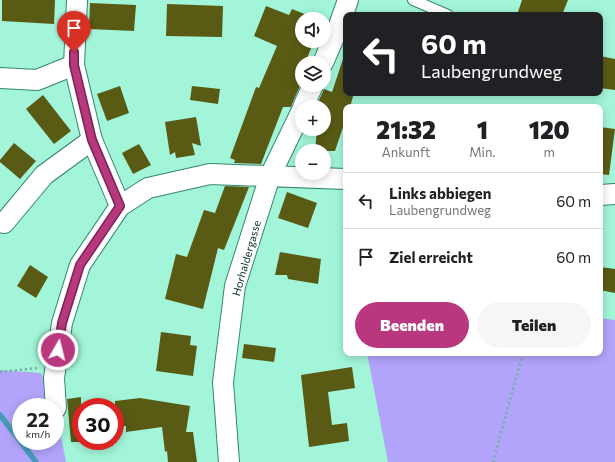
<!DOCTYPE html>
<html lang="de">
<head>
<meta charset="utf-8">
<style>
	body { margin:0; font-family:Commissioner,sans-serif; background:#f6f6f6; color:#202124; height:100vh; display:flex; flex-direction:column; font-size:15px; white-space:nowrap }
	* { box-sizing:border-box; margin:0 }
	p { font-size:13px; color:#757577 }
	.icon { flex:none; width:22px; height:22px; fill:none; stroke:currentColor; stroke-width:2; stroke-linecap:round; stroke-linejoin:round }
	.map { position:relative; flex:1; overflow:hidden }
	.side { position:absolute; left:343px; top:104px; width:260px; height:252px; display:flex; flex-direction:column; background:#fff; border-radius:8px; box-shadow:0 2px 10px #0003 }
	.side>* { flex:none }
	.guide { position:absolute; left:343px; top:12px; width:260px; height:84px; border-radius:8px; box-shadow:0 2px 10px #0003; background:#202124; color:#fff; overflow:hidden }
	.fabs { position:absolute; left:295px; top:12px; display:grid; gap:8px }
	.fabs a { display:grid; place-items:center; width:36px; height:36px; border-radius:50%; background:#fff; box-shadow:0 2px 10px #0003; font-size:20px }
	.speed { position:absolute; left:12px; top:398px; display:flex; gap:8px; font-size:20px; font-weight:700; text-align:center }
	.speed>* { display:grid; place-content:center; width:52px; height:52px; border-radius:50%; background:#fff; box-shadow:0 2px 10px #0003; line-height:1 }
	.speed small { font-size:10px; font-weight:400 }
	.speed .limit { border:6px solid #d22; background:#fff; color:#111 }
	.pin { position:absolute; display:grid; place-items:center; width:34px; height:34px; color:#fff; margin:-41px -17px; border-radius:50% 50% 50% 0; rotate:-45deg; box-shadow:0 0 4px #0007 }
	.pin .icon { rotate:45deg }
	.me { position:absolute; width:44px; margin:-22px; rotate:8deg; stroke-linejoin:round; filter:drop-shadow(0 0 3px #0008) }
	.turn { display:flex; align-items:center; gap:14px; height:84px; padding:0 12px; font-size:18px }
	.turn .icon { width:52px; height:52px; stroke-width:2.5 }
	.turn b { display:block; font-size:28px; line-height:34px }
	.eta { display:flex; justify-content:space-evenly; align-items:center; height:68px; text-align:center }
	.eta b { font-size:24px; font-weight:800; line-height:28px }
	.primary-button { display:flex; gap:8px; margin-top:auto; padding:8px 12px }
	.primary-button a { flex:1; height:46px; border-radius:24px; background:#b9377f; color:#fff; font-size:16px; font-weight:800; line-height:46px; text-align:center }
	.primary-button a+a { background:#f6f6f6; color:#202124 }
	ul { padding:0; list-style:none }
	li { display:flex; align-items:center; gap:12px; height:56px; padding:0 12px; border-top:1px solid #e0e0e0 }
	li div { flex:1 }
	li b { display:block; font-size:15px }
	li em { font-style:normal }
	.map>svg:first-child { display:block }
	.green { fill:#b2a4fb; fill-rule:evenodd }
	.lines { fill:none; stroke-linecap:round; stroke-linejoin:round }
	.stream { stroke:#489cbb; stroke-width:5.5 }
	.building { fill:#595b15 }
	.service-casing { stroke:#32866e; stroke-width:12 }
	.minor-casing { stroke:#32866e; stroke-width:22 }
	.path { stroke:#6fb29b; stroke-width:2.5; stroke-dasharray:2 3; stroke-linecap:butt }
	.service { stroke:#fff; stroke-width:10 }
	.minor { stroke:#fff; stroke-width:20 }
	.route-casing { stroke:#782453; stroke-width:10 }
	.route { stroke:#b9377f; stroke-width:7 }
	.labels { text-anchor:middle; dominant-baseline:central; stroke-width:4; stroke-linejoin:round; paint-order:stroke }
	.street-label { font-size:11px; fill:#0c3026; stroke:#fff }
</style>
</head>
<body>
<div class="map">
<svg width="615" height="462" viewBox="0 0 615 462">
	<rect width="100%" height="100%" fill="#a2f5d8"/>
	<g class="green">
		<polygon points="600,318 615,320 615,462 388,462 367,353 600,353"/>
		<path d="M0,370l41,3 14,33 11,56h-66zM21,407h34v34h-34z"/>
	</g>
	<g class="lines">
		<polyline class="stream" points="0,415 36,462"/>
	</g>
	<g class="building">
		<polygon points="2,0 55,0 54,24 2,21"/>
		<polygon points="522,0 568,0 562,15 527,15 518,12"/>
		<polygon points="90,3 136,5 134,31 89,29"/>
		<polygon points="167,4 223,6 222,37 166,36"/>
		<polygon points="266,6 289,15 292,9 317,19 302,19 302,41 314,41 305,63 302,63 302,71 299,78 302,79 302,81 292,104 291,107 283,107 261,164 234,163 235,160 230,158 256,87 259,88 277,46 254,36"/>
		<polygon points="600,56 615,59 615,90 600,88"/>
		<polygon points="343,59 346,59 346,93 354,93 350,107 346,107 346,118 335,151 315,151 317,129 324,129 324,107 316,107 324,89 332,92"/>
		<polygon points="120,86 129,113 107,121 97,94"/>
		<polygon points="192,86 220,89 218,104 190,100"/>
		<polygon points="43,95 71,131 54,144 26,109"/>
		<polygon points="196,117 201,146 192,143 195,155 176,158 175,152 170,155 165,122"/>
		<polygon points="600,127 615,129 609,175 600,174"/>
		<polygon points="14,143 36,161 20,179 0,162 0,160"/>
		<polygon points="139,144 151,165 133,174 122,153"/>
		<polygon points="225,186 249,187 224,250 218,248 203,309 165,299 176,254 187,257 204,210 215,213"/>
		<polygon points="287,192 317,203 308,228 278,218"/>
		<polygon points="280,252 321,259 318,284 288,279 287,275 275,275"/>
		<polygon points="30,265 48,277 36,298 17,286"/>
		<polygon points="600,267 615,269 615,293 600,290"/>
		<polygon points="161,332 191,336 190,345 197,346 193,376 156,371"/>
		<polygon points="244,344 276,348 274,362 242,358"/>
		<polygon points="352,367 355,388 328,392 332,425 347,423 349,441 309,447 301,375"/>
		<polygon points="81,397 81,442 71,442 67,399"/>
		<polygon points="140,398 190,406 186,432 193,432 197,462 168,462 167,451 165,452 162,427 126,432 126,426 115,427 115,401"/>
	</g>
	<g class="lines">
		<defs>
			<polyline id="service" points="413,0 448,15"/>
			<g id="minor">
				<polyline points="77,0 74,65 92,140 120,206"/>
				<polyline points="323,63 338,28 348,0"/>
				<polyline points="0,78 37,80 74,65"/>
				<polyline points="303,107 313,85"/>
				<polyline points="600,195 615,194"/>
				<polyline points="4,223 44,175 92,140"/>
				<polyline points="56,408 54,378 62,323 80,265 120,206 148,188 210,174 346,179"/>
				<polyline points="229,462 223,382 235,286 270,176 302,110"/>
			</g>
		</defs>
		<use href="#service" class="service-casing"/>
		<use href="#minor" class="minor-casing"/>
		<g class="path">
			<polyline points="0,372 37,368"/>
			<polyline points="493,462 523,353"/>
		</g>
		<use href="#service" class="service"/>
		<use href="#minor" class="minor"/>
	</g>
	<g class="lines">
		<defs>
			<polyline id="route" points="58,350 62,323 80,265 120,206 92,140 74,65 74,52"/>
		</defs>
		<use href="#route" class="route-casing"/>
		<use href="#route" class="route"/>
	</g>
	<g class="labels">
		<g class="street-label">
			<text transform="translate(246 258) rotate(-74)">Horhaldergasse</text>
		</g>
	</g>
</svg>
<div class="fabs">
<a><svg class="icon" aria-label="sound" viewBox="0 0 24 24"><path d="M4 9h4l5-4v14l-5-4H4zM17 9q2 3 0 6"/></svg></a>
<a><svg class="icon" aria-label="layers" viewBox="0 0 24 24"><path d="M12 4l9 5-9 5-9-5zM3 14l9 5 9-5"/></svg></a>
<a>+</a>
<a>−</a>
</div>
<div class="speed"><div>22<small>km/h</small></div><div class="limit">30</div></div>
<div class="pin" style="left:74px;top:52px;background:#d93025"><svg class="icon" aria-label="arrive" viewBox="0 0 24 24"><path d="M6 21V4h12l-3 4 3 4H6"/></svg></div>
<svg class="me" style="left:58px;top:350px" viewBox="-20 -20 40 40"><circle r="17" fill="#b9377f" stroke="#fff" stroke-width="3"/><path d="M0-11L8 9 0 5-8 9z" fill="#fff"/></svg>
<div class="guide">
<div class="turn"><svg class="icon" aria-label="left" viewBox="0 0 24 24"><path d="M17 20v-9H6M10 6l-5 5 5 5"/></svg><div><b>60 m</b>Laubengrundweg</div></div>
</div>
<section class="side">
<div class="eta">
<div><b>21:32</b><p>Ankunft</p></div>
<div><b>1</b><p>Min.</p></div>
<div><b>120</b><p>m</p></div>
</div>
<ul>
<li><svg class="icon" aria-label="left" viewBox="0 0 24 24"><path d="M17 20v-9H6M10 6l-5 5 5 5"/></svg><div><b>Links abbiegen</b><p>Laubengrundweg</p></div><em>60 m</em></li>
<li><svg class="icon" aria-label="arrive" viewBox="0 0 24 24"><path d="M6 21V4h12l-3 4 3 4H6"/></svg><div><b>Ziel erreicht</b></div><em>60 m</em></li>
</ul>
<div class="primary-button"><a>Beenden</a><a>Teilen</a></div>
</section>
</div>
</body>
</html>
